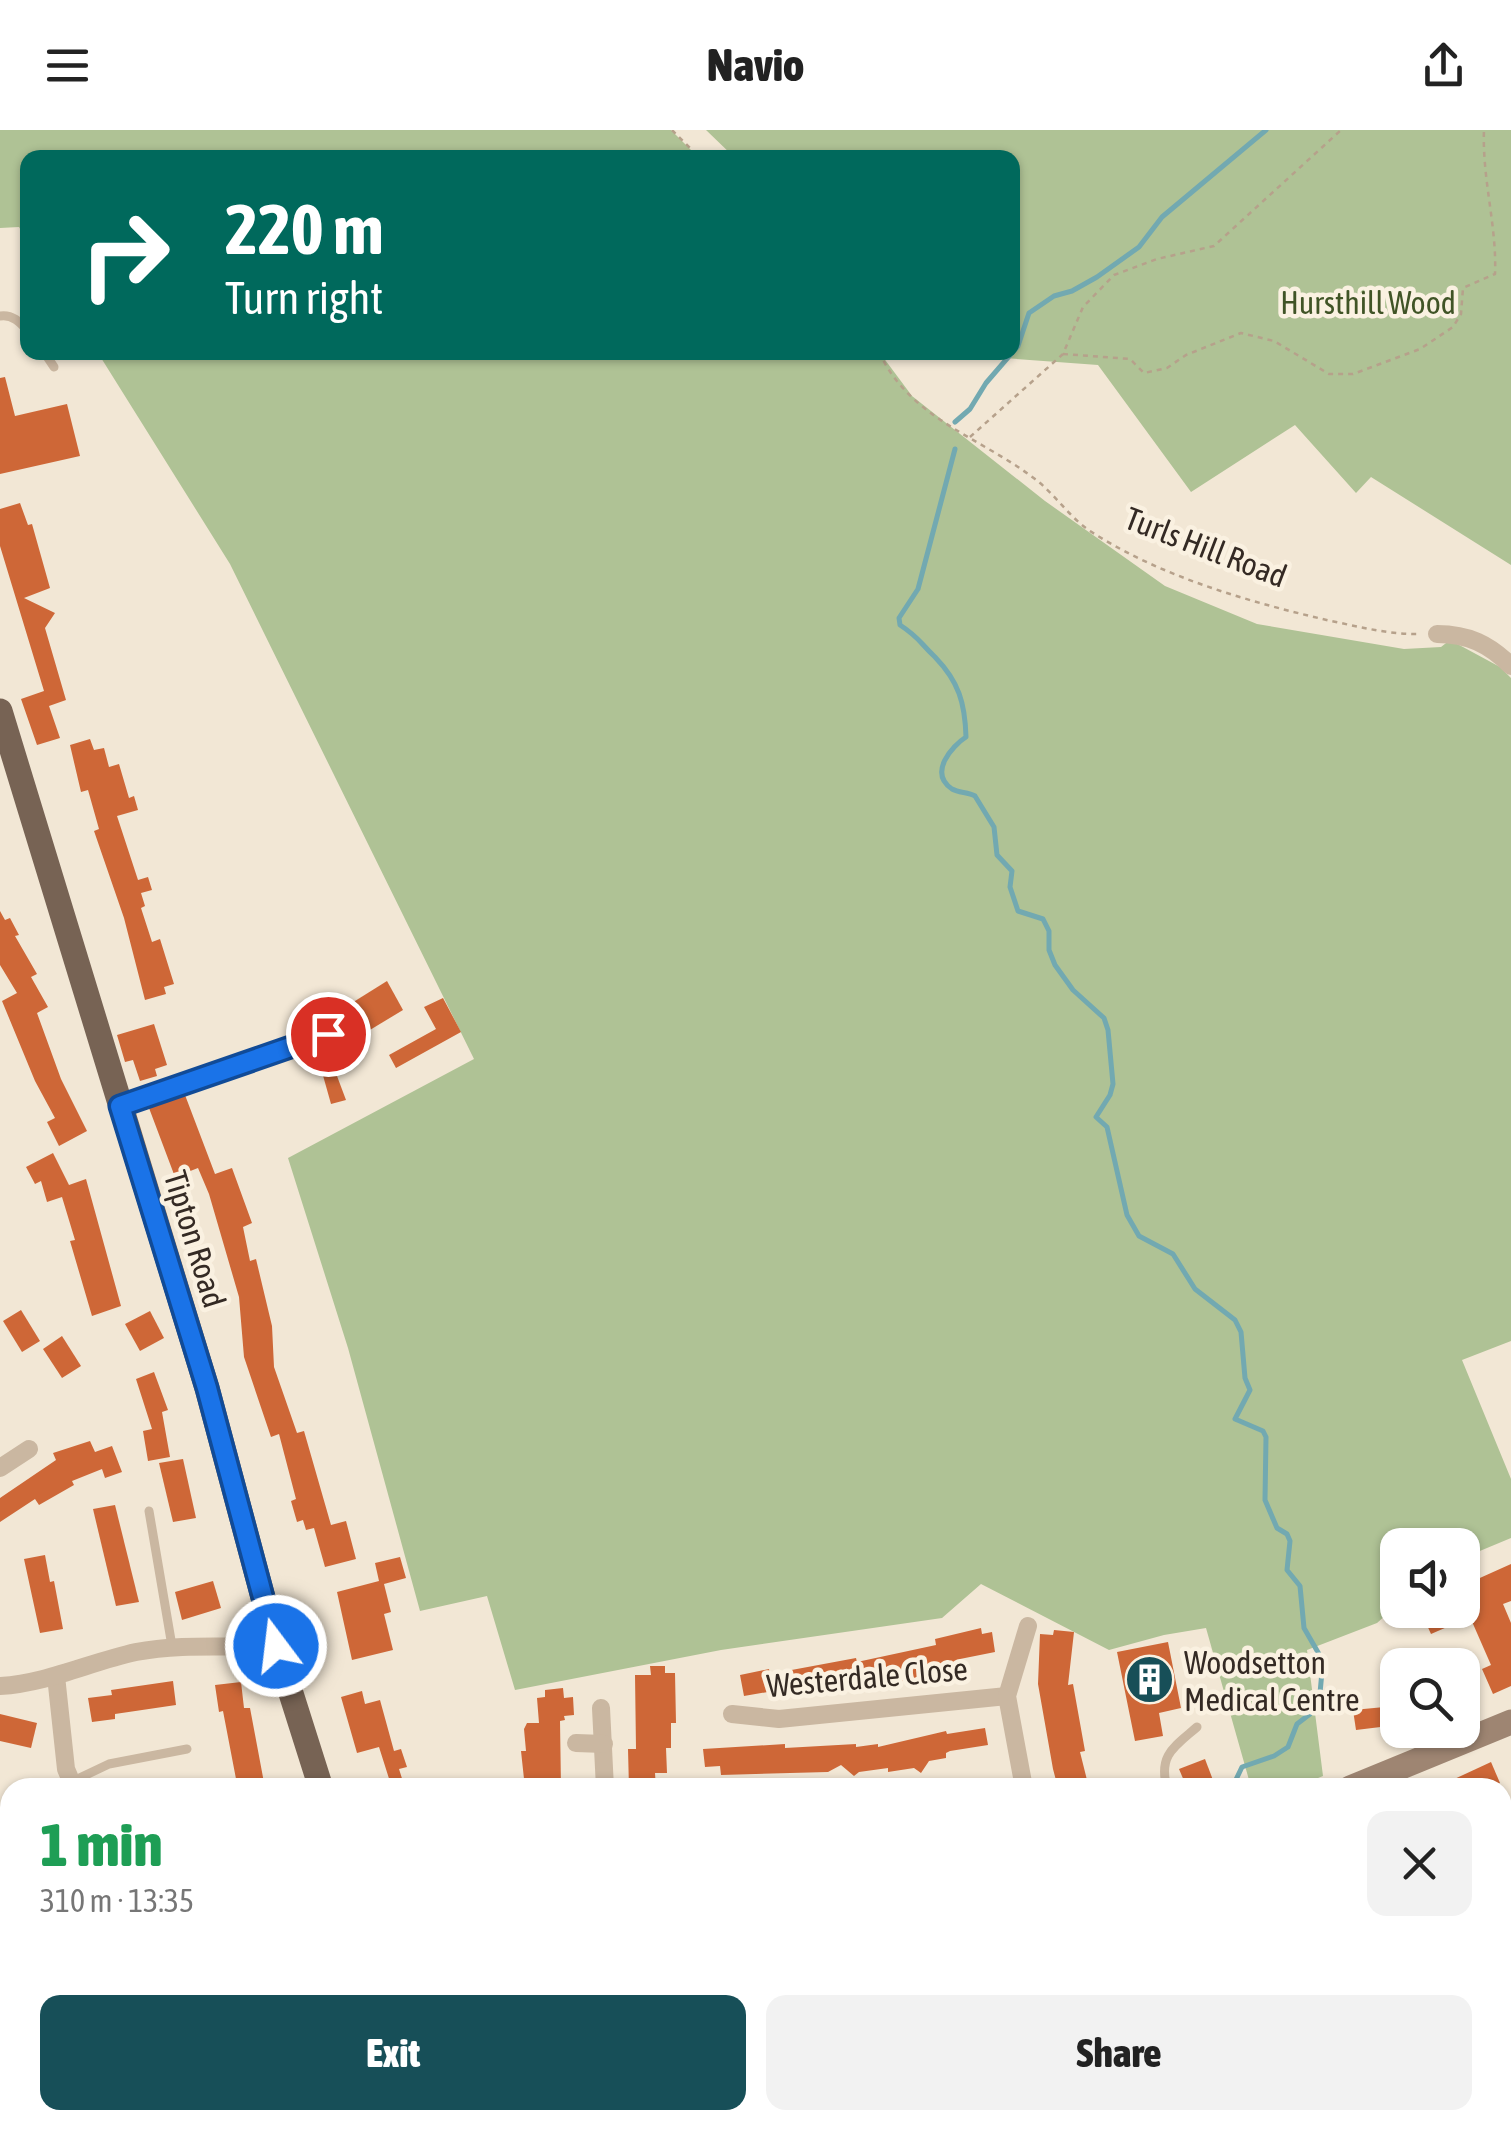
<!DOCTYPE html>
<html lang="en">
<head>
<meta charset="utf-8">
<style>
	body { margin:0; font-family:"Asap Condensed",sans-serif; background:#f2f2f2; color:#222; height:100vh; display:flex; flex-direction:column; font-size:38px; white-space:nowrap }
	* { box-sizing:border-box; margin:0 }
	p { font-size:32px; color:#767676 }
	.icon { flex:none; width:55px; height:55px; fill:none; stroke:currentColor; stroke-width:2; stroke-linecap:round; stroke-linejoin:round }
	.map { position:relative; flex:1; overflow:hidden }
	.details { position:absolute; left:0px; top:1648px; width:1512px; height:352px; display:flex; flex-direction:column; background:#fff; border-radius:30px 30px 0 0; box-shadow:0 2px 8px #0004 }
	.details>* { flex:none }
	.top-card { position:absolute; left:20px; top:20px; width:1000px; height:210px; border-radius:20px; box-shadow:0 2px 8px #0004; background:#00695c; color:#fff; overflow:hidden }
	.buttons { position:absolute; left:1380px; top:1398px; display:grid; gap:20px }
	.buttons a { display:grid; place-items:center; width:100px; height:100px; border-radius:20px; background:#fff; box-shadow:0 2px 8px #0004; font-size:50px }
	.pin { position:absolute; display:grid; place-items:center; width:85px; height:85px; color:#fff; margin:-42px; border:5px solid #fff; border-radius:50%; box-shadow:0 2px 10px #0007 }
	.me { position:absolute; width:110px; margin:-55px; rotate:345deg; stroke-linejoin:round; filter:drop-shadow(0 0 8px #0008) }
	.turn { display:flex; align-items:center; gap:35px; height:210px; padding:0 40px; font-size:45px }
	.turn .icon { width:130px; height:130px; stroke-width:2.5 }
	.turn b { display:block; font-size:70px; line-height:85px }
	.round { display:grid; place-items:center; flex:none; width:105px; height:105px; border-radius:20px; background:#f2f2f2 }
	.head { display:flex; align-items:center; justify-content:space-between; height:170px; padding:0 40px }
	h1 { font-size:60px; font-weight:800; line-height:75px; color:#1e9e55 }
	.action { display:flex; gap:20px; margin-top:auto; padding:20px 40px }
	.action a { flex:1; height:115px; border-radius:20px; background:#174f58; color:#fff; font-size:40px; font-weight:800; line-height:115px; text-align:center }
	.action a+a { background:#f2f2f2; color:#222 }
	header { display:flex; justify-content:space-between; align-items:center; height:130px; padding:0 40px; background:#fff; font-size:45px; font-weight:800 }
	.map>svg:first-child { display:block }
	.green { fill:#afc295 }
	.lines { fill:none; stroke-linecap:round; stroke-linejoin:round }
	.stream { stroke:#72a9b1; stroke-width:5 }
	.building { fill:#ce6737 }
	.path { stroke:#b6a18b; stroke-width:2.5; stroke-dasharray:5 5; stroke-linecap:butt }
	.lane { stroke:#cab7a1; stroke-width:9 }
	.street { stroke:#cab7a1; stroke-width:18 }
	.secondary { stroke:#9e8572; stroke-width:25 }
	.primary { stroke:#776354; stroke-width:25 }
	.route-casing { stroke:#114b97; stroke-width:25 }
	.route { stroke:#1a73e8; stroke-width:18 }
	.labels { text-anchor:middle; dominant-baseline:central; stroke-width:9; stroke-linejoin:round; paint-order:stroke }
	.park-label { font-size:32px; fill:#405426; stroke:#faf1e1 }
	.street-label { font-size:32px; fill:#342a24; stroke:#faf1e1 }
	.poi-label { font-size:32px; fill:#342a24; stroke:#faf1e1; text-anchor:start }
</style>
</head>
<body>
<header><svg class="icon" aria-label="menu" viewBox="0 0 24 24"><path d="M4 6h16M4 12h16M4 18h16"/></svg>Navio<svg class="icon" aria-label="share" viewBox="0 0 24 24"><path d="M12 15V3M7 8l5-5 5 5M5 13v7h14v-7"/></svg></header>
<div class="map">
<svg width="1511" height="1999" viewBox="0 0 1511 1999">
	<rect width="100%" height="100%" fill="#f2e7d5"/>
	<g class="green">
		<polygon points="0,0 671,0 698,27 28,28 27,110 19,97 0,98"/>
		<polygon points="706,0 1511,0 1511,435 1371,347 1356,363 1295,295 1191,362 1098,235 936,223 1012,222 1012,28 734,27"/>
		<polygon points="98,223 880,223 912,266 1045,371 1165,456 1257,494 1404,519 1441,517 1450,510 1500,537 1511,548 1511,1211 1462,1230 1511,1349 1511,1408 1463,1428 1462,1415 1398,1415 1397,1475 1377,1493 1307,1520 1323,1646 1296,1657 1251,1657 1206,1498 1164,1505 1109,1520 981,1454 942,1488 721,1520 515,1560 487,1466 420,1481 348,1218 288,1028 474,929 230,434"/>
		<polygon points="628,1990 829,1990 820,1999 624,1999"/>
	</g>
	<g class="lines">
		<g class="stream">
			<polyline points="955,292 970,279 986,253 1018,216 1029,183 1054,166 1072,161 1097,147 1139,117 1162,87 1266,0"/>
			<path d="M955,319l-37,140 -19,29 1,7c20,13 19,17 35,32 24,25 30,46 31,80 -14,9 -38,36 -14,52 7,4 16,3 23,7l19,31 3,28 15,16 -2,16 8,24 25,8 6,12v19l6,15 18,25 31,28 4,12 5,54 -3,11 -14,22 11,10 20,88 12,21 34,18 22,35 40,31 6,12 4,46 5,12 -15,29 28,12 3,6 -1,63 12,28 10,6 3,7 -3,29 13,16 4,42 19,33 -3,32 -10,21 -13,10 -9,23 -14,9 -32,11 -10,21"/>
		</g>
	</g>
	<g class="building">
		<polygon points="5,247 15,286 67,274 80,326 0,344 0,248"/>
		<polygon points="20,373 28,395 32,394 50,458 24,468 55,483 45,498 66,570 49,576 60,608 37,615 21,569 44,561 0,416 0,379"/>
		<polygon points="90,609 94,620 104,618 109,637 119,634 129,668 134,666 138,680 117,686 138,750 148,747 152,760 141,763 145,776 141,778 152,812 160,809 174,854 164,857 166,864 145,870 124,788 94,701 99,699 88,660 81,662 70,615"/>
		<polygon points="0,781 5,790 10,788 19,805 15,806 37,844 31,847 48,877 37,883 61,949 87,1001 59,1016 47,992 55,988 35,951 2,871 17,863 0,835"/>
		<polygon points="387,851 403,880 355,909 339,881"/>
		<polygon points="443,868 461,902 396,938 389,925 436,899 424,877"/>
		<polygon points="154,894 167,935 155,939 157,946 140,951 133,930 125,932 117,905"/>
		<polygon points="325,914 346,970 331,974 315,917"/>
		<polygon points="185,965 215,1044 232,1038 252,1093 243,1097 250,1131 256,1129 272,1196 274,1237 297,1303 304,1301 331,1395 346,1391 356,1429 325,1437 314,1398 306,1400 303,1390 297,1392 291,1371 296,1369 279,1304 271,1307 244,1227 239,1167 209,1064 198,1038 175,1047 149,978"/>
		<polygon points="53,1023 69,1055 86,1049 121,1176 92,1186 70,1111 75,1110 62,1067 47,1072 41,1051 35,1054 26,1037"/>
		<polygon points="21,1180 40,1211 22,1222 3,1191"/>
		<polygon points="150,1181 164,1208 140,1221 125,1194"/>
		<polygon points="62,1206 81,1236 62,1248 43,1219"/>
		<polygon points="154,1242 168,1280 162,1282 170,1327 148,1331 143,1301 152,1299 136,1249"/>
		<polygon points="90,1311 95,1322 112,1316 122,1342 105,1348 102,1339 72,1351 74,1355 39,1375 35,1369 0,1392 0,1368 56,1330 53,1323"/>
		<polygon points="183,1329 196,1388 173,1392 159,1333"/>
		<polygon points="115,1375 139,1472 116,1476 93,1379"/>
		<polygon points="45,1425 50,1452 54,1451 63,1499 40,1503 24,1429"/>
		<polygon points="400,1427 406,1448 384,1454 391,1482 384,1484 393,1520 352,1530 337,1462 379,1451 375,1433"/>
		<polygon points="1511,1434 1511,1471 1503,1474 1511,1493 1511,1556 1493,1564 1482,1539 1491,1535 1470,1487 1431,1504 1420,1480 1462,1480 1462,1456"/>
		<polygon points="213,1451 221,1478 182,1490 175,1462"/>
		<polygon points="981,1498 982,1504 992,1502 995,1522 960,1529 962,1541 867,1559 866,1556 817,1564 815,1554 744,1566 740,1545 769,1539 770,1544 856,1528 857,1532 936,1515 935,1509"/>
		<polygon points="1054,1500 1074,1502 1068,1555 1073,1554 1085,1621 1080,1622 1089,1658 1068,1658 1066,1652 1057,1654 1053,1639 1038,1554 1040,1504 1053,1505"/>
		<polygon points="1168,1512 1181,1578 1159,1583 1163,1606 1135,1611 1117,1522"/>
		<polygon points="650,1536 665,1536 665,1543 675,1543 676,1593 671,1593 671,1618 666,1618 667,1643 655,1643 656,1658 629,1658 628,1619 636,1619 635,1545 651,1545"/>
		<polygon points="173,1551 176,1575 115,1584 115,1589 92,1592 88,1568 112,1565 111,1560"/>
		<polygon points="241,1552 244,1578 250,1578 265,1658 244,1658 243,1653 237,1654 223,1581 219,1582 215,1555"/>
		<polygon points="563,1558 564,1568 573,1567 574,1585 564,1586 565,1590 560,1591 561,1658 525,1658 521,1621 526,1621 524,1599 527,1593 539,1593 537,1568 545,1567 545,1560"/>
		<polygon points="362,1561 365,1574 380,1570 394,1621 401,1619 407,1637 399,1639 405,1658 392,1658 379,1617 357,1623 341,1567"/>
		<polygon points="1395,1576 1397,1595 1356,1600 1353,1580"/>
		<polygon points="0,1584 37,1593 31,1618 0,1611"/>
		<polygon points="985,1598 988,1615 950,1621 946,1623 946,1628 929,1631 921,1643 914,1638 888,1642 888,1638 859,1642 854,1646 841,1635 828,1642 721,1645 720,1636 705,1637 703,1619 785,1614 785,1618 856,1614 856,1617 878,1614 878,1617 946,1601 947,1604"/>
		<polygon points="1205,1629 1216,1658 1187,1658 1179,1639"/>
		<polygon points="1491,1632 1500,1653 1490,1658 1435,1658"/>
	</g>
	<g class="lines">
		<g class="path">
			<polyline points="672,0 700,28"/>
			<path d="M879,222c31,67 101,85 156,127 20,15 34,38 55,52 71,46 159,71 241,90 30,6 59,14 90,13"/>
			<path d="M1063,224l67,5 14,14 23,-5 19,-13 55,-22 33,8 55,33h24l67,-25 33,-22 8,-13 2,-26 32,-14c2,-48 -13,-95 -11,-144"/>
			<polyline points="970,307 1063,224 1083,177 1114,145 1157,129 1214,116 1341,0"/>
		</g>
		<g class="lane">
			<path d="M0,186c12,-2 20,6 28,15"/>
			<polyline points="44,222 54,237"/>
			<polyline points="122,976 328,904"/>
			<polyline points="149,1381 172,1516"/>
			<polyline points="71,1652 109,1634 187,1619"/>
			<path d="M1167,1658c-9,-33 7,-41 30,-61"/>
		</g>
		<g class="street">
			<path d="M1437,504c31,0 52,10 74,32"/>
			<polyline points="0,1338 29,1319"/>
			<polyline points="56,1546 66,1639 74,1658"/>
			<path d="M0,1556c48,-3 90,-24 136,-34 45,-9 94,-4 140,-6"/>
			<polyline points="601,1578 605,1658"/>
			<polyline points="732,1584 779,1589 1007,1566"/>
			<polyline points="576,1613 604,1614"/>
			<polyline points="1024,1658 1007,1566 1028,1496"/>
			<polyline points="0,1818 10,1824"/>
			<polyline points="1502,1990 1506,1999"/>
			<polyline points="150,1999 174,1990"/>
			<polyline points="514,1999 518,1990"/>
			<polyline points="1304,1999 1305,1990"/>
		</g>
		<g class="secondary">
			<polyline points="1350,1658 1511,1592"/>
			<polyline points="1098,1999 1099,1990"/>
		</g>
		<g class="primary">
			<polyline points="0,581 207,1258 276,1516 321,1658"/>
			<polyline points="407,1990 409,1999"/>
		</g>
	</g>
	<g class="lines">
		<defs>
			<polyline id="route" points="276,1516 207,1258 120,976 328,904"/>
		</defs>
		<use href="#route" class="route-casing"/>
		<use href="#route" class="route"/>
	</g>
	<defs>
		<symbol id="building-disc" viewBox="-11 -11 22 22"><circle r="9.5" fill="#174f58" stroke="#faf1e1"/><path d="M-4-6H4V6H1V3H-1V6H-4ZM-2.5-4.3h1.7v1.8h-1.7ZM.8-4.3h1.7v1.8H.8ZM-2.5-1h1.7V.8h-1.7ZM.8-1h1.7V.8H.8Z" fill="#fff"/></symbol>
	</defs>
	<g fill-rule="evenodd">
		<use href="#building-disc" x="1122" y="1522" width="55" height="55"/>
	</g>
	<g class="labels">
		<g class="park-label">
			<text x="1368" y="172">Hursthill Wood</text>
		</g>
		<g class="street-label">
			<text transform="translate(1206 417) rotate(21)">Turls Hill Road</text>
			<text transform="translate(195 1109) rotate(73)">Tipton Road</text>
			<text transform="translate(867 1547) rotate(-5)">Westerdale Close</text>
		</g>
		<g class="poi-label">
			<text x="1184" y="1532">Woodsetton<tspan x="1184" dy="37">Medical Centre</tspan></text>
		</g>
	</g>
</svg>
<div class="buttons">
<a><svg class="icon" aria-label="sound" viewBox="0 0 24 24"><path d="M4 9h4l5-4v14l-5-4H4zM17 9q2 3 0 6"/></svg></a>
<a><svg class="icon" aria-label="search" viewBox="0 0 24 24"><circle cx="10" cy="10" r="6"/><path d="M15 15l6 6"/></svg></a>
</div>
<div class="pin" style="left:328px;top:904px;background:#d93025"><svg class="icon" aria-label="arrive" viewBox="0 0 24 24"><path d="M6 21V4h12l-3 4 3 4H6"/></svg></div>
<svg class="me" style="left:276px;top:1516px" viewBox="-20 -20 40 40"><circle r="17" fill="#1a73e8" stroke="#fff" stroke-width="3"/><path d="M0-11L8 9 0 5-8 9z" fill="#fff"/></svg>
<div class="top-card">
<div class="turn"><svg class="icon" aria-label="right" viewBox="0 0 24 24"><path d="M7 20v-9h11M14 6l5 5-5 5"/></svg><div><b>220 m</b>Turn right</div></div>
</div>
<section class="details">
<div class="head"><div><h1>1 min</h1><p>310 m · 13:35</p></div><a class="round"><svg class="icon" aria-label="close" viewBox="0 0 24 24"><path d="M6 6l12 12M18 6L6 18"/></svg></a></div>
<div class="action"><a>Exit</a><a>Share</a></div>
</section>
</div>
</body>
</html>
